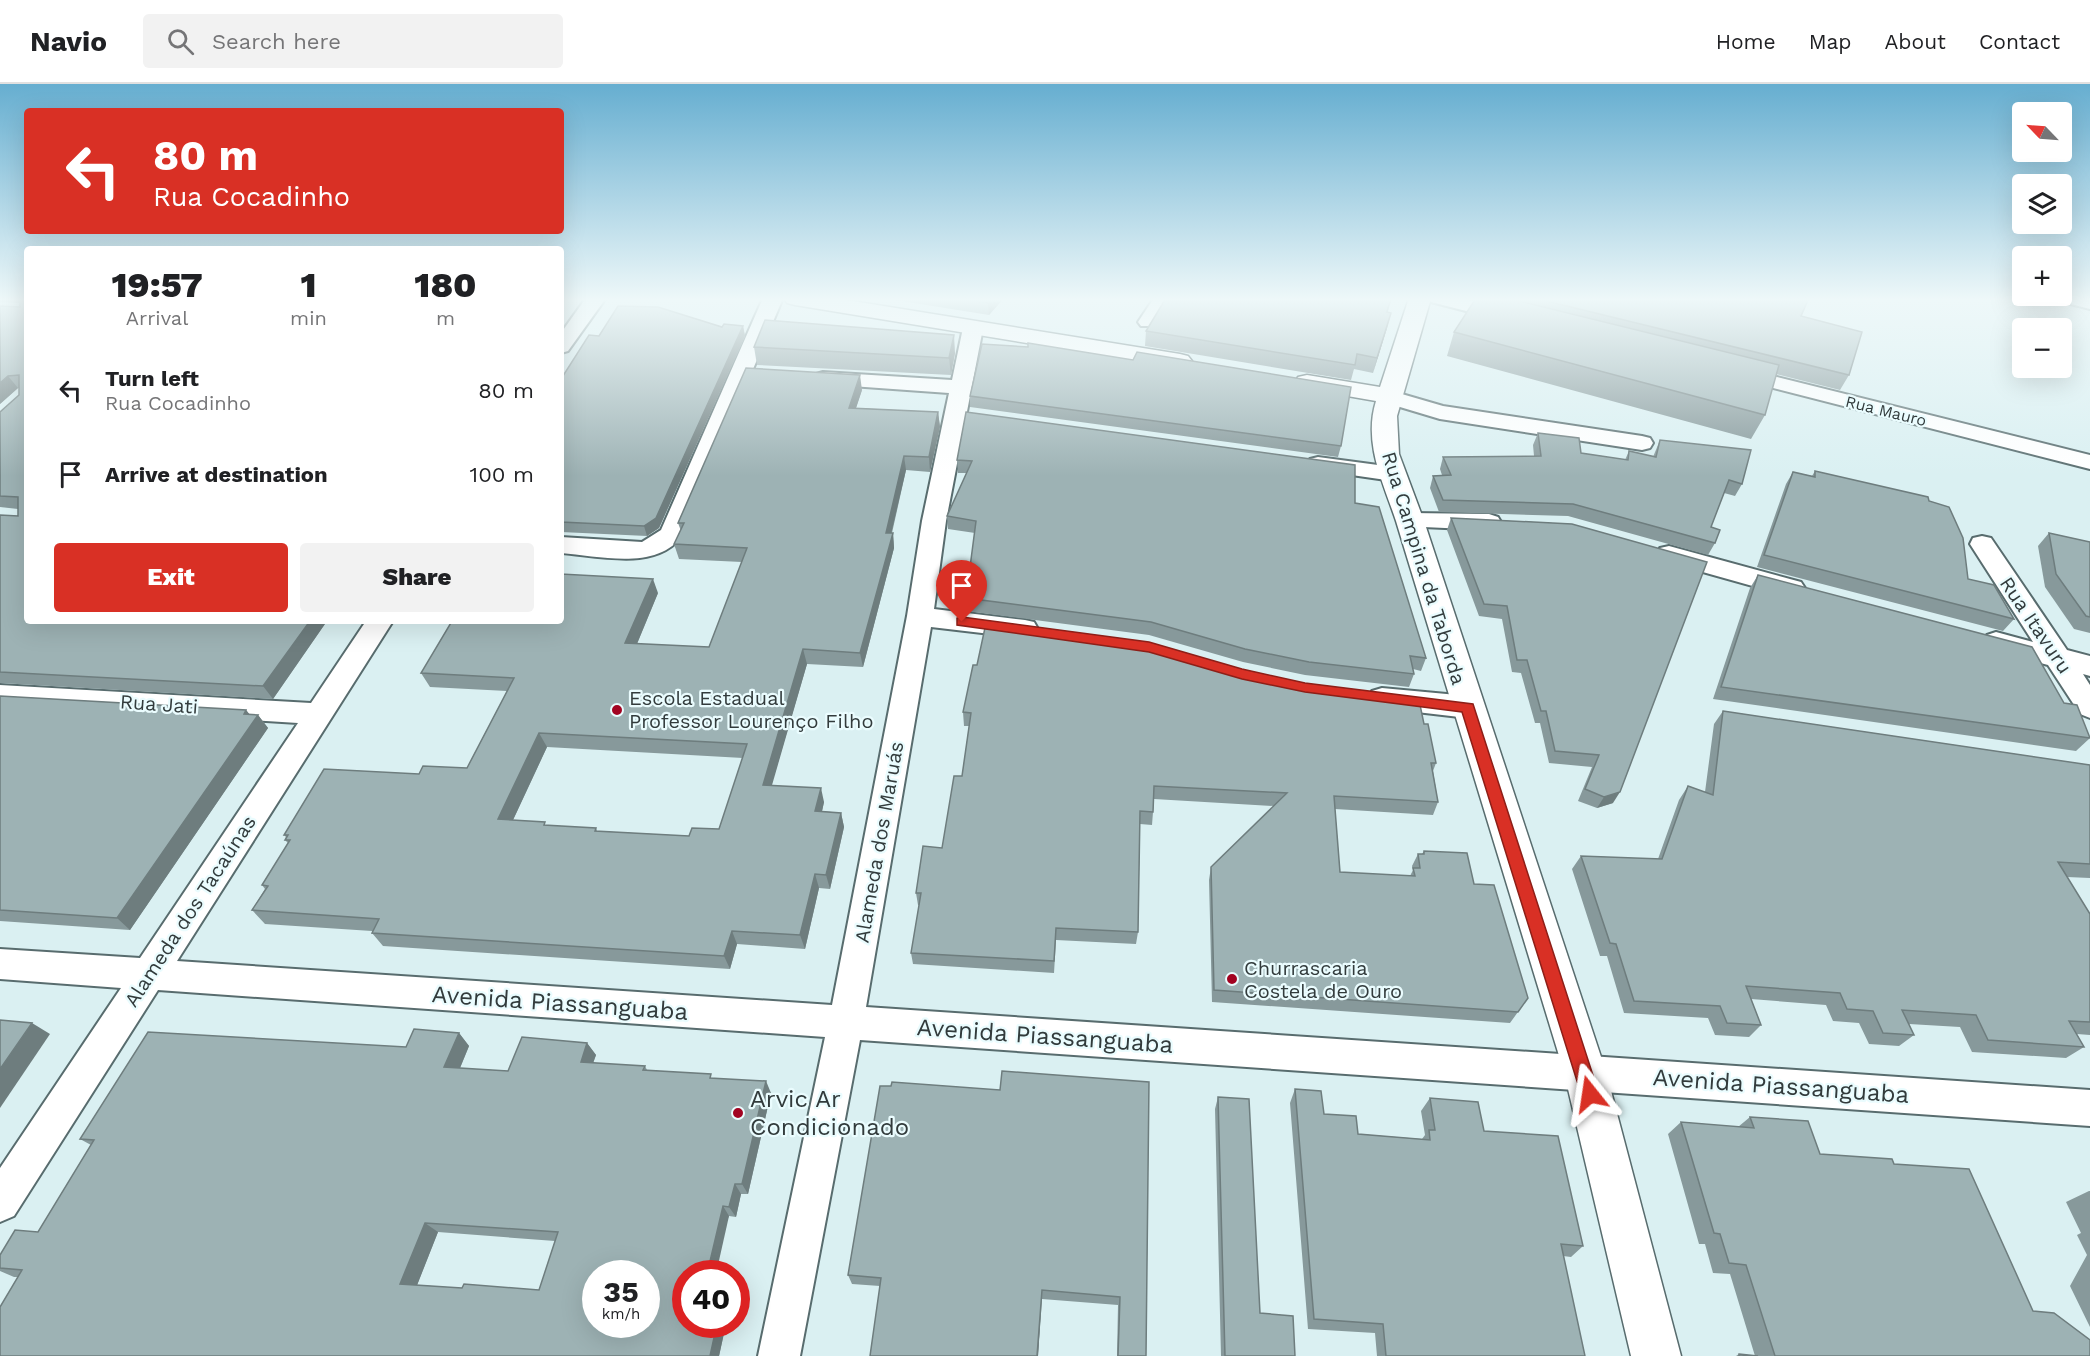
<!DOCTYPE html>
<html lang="en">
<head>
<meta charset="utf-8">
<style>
	body { margin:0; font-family:"Work Sans",sans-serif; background:#f2f2f2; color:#202124; height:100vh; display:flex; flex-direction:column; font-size:22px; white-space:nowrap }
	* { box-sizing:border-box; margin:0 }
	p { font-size:20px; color:#757577 }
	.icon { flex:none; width:33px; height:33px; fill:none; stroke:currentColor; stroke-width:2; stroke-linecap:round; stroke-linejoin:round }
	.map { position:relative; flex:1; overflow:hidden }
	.sheet { position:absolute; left:24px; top:162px; width:540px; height:378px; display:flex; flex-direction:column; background:#fff; border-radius:6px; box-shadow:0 6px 24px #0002 }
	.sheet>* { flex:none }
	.hud { position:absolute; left:24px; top:24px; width:540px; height:126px; border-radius:6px; box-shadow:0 6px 24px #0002; background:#d93025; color:#fff; overflow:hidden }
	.needle { width:39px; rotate:295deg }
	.buttons { position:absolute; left:2012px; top:18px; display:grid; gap:12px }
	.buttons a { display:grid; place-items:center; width:60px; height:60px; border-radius:6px; background:#fff; box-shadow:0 6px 24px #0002; font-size:30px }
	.speed { position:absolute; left:582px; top:1176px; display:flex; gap:12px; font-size:30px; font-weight:700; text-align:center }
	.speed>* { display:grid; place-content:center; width:78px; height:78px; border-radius:50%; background:#fff; box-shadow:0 6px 24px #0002; line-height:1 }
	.speed small { font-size:15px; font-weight:400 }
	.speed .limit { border:9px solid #d22; background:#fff; color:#111 }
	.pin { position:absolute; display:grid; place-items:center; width:51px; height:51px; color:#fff; margin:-62px -26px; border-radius:50% 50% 50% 0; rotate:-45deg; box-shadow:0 0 6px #0007 }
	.pin .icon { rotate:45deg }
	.me { position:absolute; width:66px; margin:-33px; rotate:345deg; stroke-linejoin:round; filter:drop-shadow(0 0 4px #0008) }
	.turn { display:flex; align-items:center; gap:21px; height:126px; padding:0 30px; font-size:27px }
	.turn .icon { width:78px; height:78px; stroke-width:2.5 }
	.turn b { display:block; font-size:42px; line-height:51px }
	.eta { display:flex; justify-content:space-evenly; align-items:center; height:102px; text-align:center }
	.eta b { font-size:36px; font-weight:800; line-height:42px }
	.cta { display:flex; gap:12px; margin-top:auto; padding:12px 30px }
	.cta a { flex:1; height:69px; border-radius:6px; background:#d93025; color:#fff; font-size:24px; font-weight:800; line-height:69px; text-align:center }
	.cta a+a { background:#f2f2f2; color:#202124 }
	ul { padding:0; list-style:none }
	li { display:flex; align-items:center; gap:18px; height:84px; padding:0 30px }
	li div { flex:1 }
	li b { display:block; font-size:22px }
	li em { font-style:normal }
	header { display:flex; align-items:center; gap:36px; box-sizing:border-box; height:84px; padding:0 30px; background:#fff; border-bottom:2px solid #e0e0e0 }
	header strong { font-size:28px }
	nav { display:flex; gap:33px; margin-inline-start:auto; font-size:21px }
	.search { width:420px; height:54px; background:#f2f2f2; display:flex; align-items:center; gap:15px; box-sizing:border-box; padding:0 21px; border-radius:6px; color:#757577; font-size:22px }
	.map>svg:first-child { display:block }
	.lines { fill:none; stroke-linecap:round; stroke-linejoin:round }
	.street-casing { stroke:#586c6e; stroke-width:4 }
	.secondary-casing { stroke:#586c6e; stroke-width:3 }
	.street { fill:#fff; fill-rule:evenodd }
	.secondary { fill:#fff; fill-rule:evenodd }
	.wall { fill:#87999b; fill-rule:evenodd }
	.shaded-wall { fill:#6e7d7e }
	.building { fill:#9db2b4; stroke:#6e7d7e; stroke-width:1.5; fill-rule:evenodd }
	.route { fill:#d93025; stroke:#8d1f18; stroke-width:1.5 }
	.poi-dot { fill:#a20321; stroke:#eafcfe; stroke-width:2 }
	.labels { text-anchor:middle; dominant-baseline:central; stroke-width:4.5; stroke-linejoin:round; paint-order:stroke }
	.far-street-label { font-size:16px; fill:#323b3c; stroke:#eafcfe }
	.street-label { font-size:20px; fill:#323b3c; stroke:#eafcfe }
	.poi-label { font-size:20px; fill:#323b3c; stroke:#eafcfe; text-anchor:start }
	.near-street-label { font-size:24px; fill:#323b3c; stroke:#eafcfe }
	.near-poi-label { font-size:24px; fill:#323b3c; stroke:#eafcfe; text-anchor:start }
</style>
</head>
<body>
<header>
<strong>Navio</strong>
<div class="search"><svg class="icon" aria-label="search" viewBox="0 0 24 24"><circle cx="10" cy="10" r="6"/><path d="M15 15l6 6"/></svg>Search here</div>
<nav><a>Home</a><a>Map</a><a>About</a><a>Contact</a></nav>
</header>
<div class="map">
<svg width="2090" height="1272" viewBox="0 0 2090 1272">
	<rect width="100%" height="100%" fill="#daf0f2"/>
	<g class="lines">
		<defs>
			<g id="street">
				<polygon points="586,214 606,214 568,267 561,269 561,249"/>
				<path d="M763,214h20l-99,235c-25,39 -84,23 -123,20v-16l81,5 19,-12z"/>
				<polygon points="1154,214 1173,214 1155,242 1141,242 1138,238"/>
				<polygon points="1428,214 1460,214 1516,228 1519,232 1509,238 1431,218"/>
				<polygon points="2060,214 2090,214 2090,225 2063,218"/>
				<polygon points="973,238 980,240 983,244 946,437 934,525 1025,536 1034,538 1038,545 1034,552 1025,554 931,543 866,923 2090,1006 2090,1042 860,956 800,1272 758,1272 825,953 158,906 14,1132 0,1138 0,1084 121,904 0,895 0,865 140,874 298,639 0,621 0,601 311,619 366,537 393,537 177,877 832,921 907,532 922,437 949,309 823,300 816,298 812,294 816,290 823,288 952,296 963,244 966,240"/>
				<polygon points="1737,283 2090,371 2090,385 1730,293 1727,289 1730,285"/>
				<polygon points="1388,306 1443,322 1642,352 1650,354 1653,359 1650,364 1642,366 1440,335 1380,317 1377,312 1380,307"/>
				<polygon points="1318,373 1393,383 1401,385 1405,390 1401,395 1393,397 1310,385 1307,380 1310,375"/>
				<polygon points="1410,429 1489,430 1498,433 1501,438 1498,443 1489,446 1401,442 1398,437 1401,432"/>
				<polygon points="1982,452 1991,454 2067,566 2090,572 2090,592 2083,590 2090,601 2090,634 2080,630 2048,581 1987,565 1983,558 1987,551 1996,548 2033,558 1970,460 1973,454"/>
				<polygon points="1669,462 1801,498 1805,504 1801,510 1792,513 1660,476 1657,470 1660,464"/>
				<polygon points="1382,604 1468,612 1478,616 1482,623 1478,630 1468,634 1382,624 1372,621 1368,614 1372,607"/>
			</g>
			<g id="secondary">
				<polygon points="784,214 834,214 1180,270 1188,272 1192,277 1188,282 1180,284 795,221 787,219"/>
				<path d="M1409,214h22l-34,118 2,38 25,67 182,551 75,284h-50l-67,-284 -168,-551c-13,-39 -33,-78 -20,-120l-69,-12 -9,-2 -3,-5 3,-5 9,-2 73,12z"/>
			</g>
		</defs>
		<use href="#street" class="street-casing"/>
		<use href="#secondary" class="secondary-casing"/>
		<use href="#street" class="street"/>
		<use href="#secondary" class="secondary"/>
	</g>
	<g class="wall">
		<polygon points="0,214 27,214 27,537 327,537 273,615 0,599 0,431 18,432 18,425 0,423 0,328 19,311 19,304 18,304 0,320 20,219 0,218"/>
		<polygon points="883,214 1004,214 989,231"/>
		<polygon points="1468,214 1809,214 1801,232 1849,291 1840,306 1776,290 1765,331 1751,355 1447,272 1454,248 1475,215"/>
		<polygon points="1387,228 1387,244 1373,289 1354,285 1351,296 1145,262 1146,247"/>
		<polygon points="743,242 745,252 659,444 647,452 561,448 561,295 599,252"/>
		<polygon points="754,263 955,269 951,291 757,281"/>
		<path d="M862,306l-6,18 82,4 2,15 -10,45 -24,-2 -14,63h1l1,15 -31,119 -56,-3 -36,122 53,16 -2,9 19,2 3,14 -14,62 -11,-1 -14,61 -68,-5 -7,25 -347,-23 -11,-13v-2l-107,-7 -13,-14 13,-21 -3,-4 26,-42 -3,-3 1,-3 -2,-2 135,-61 48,-6 40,-77 -77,-4 -9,-14 237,-80 -21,51 72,3 33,-85 -63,-3 -5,-15 7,-13 -3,-8zM547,663l196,11 -24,71 -30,7 -92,-5 -1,-3 -48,-2 -35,-6z"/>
		<polygon points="970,312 1341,362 1338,373 970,323"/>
		<polygon points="966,328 1355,419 1426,574 1421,587 1413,585 1414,590 1409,603 1305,591 1243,578 1149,551 966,527 966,514 975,449 948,445 947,432 967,389 958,389 957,376"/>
		<polygon points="1538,349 1581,369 1625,376 1629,367 1653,373 1660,356 1742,400 1735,412 1724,409 1711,443 1715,459 1708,471 1568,432 1439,428 1430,404 1433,392 1442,391 1440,385 1443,373 1534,372 1533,361"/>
		<polygon points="1815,387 1929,417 1968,495 2014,535 2003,547 1757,483 1786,400 1793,388 1812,392"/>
		<polygon points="1451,434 1572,440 1613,719 1597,724 1578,717 1592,683 1549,679 1540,639 1535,639 1521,589 1512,588 1502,535 1479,532 1447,446"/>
		<polygon points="2049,449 2090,458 2090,549 2074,545 2045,503 2038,462"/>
		<polygon points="1758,491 2064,619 2090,654 2076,667 1713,615 1750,504"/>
		<polygon points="0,612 246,626 250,631 258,631 268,644 130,846 0,837"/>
		<polygon points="1723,627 2090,681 2090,794 2067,793 2090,830 2090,951 2077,950 2084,963 2066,974 1972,968 1960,943 1909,940 1914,951 1899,962 1869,960 1859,939 1833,937 1826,921 1751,915 1761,941 1749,953 1715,951 1708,934 1624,929 1607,872 1600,872 1572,785 1581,772 1658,775 1679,716 1688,702 1705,708 1714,640"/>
		<polygon points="963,628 1424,640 1436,679 1433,687 1438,718 1433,731 1335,725 1340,788 1410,792 1413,786 1412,782 1418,770 1422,770 1424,767 1474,800 1528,914 1510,939 1212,918 1209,796 1211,783 1274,722 1154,715 1152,741 1140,740 1138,848 1136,860 1056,856 1054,889 913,880 911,869 919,821 918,821 916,809 942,764 962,692 969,642 964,642"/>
		<path d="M459,949l10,13 -9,22 48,3 79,-28 9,12 -3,8 52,3 2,4 66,8 58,15 -23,101h-7l-5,23 -7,-1 -43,108h40l-7,32h-719l18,-79h-4l-14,-6v-16l38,-23 53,-87 -11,-6 326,-92zM438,1148l117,9 -16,49 -77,-2 -45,-3z"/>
		<polygon points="1149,998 1146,1272 1117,1272 1118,1221 1042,1215 1038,1272 870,1272 880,1202 852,1200 848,1191 1000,1006"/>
		<polygon points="1295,1005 1324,1030 1358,1050 1422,1055 1425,1051 1421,1027 1430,1014 1484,1047 1583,1162 1571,1173 1563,1172 1585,1272 1377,1272 1375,1249 1308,1245 1290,1019"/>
		<polygon points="1218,1013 1260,1229 1295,1272 1221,1272 1215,1025"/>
		<polygon points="1750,1033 1820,1070 1894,1080 2033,1227 2090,1272 1736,1272 1739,1270 1755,1272 1730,1190 1713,1189 1705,1160 1699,1160 1668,1050 1681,1038 1738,1043"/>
		<polygon points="2089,1107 2090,1107 2090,1243 2070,1202 2087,1171 2077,1151 2081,1149 2066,1118"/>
	</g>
	<g class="shaded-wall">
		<polygon points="561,214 567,214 561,223"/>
		<polygon points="993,214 1004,214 989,231 988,219"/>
		<polygon points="1391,229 1387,244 1373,289 1377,274"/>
		<polygon points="743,242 745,252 659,444 647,452 644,442"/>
		<polygon points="954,251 955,269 951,291 949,274"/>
		<polygon points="860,291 862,306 851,339 849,324"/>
		<polygon points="8,292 18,304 0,320 0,299"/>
		<polygon points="938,328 940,343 930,388 929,373"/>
		<polygon points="904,372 906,386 888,463 886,449"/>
		<polygon points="893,449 894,464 863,583 860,569"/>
		<polygon points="653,495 658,509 631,574 625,559"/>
		<polygon points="310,537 327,537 273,615 263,602"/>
		<polygon points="803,565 807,580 768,715 763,701"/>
		<polygon points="246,626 254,636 258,631 268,644 130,846 117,834"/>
		<polygon points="539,649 547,663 507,749 498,735"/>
		<polygon points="821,704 824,718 819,741 815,727"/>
		<polygon points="1620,708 1613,719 1597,724 1604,713"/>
		<polygon points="841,729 844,743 830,805 826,791"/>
		<polygon points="815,790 819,804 805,865 800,851"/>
		<polygon points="732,847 737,860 730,885 724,872"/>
		<polygon points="32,939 50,950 0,1024 0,985"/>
		<polygon points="459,949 469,962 455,996 444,983"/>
		<polygon points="587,959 596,971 589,990 581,978"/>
		<polygon points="766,997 771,1009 748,1110 742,1100"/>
		<polygon points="735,1100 741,1110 736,1133 729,1123"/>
		<polygon points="723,1122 729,1132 716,1190 707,1190"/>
		<polygon points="425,1139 438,1148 414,1209 400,1200"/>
		<polygon points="1042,1206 1038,1272 1037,1272"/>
		<polygon points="717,1240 726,1240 719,1272 710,1272"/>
	</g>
	<g class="building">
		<polygon points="20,214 27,214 27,537 310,537 263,602 0,588 0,431 18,432 18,413 0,412 0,328 19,311 19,291 8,292 0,299 0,222 20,223"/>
		<polygon points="954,214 993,214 988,219"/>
		<polygon points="1166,214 1391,214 1387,228 1391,229 1377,274 1357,270 1355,281 1146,247"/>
		<polygon points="1476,214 1507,214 1779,281 1765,331 1454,248"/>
		<polygon points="1534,214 1809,214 1801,232 1862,248 1849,291"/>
		<polygon points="618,222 658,223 722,243 724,240 743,242 656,434 644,442 561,438 561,295 589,251 599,252"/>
		<polygon points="765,236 954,251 949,274 754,263"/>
		<polygon points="1028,259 1133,276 1137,268 1351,303 1341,362 970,312 982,260 1028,263"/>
		<path d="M746,284l114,7 -11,33 89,4 -9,45 -25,-1 -18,77h7l-33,120 -57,-4 -40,136 58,3 -6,23 26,2 -15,62 -11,-1 -15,61 -68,-4 -8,25 -352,-23 7,-14 -127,-9 16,-24 -6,-1 28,-45h-5l3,-5h-4l40,-66 95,5 4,-8 44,2 47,-90 -93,-5 31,-52h109v-47l92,5 -28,64 84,4 38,-99 -73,-4 10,-21h-6zM539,649l208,11 -28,85 -27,-1 -3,8 -94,-5 1,-3 -52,-3 1,-3 -47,-3z"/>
		<polygon points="966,328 1355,381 1355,419 1379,423 1426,574 1410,572 1414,590 1309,578 1245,565 1151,538 966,514 976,437 947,432 972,377 957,376"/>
		<polygon points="1538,349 1579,354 1581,369 1628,376 1629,367 1656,373 1660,356 1751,366 1742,400 1729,396 1711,443 1720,446 1715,459 1573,420 1443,416 1433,392 1451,391 1443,373 1541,372"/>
		<polygon points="1815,387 1928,413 1929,417 1949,423 1963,454 1968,495 1994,501 2014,535 1764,471 1793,388 1815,393"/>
		<polygon points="1451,434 1572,440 1707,478 1620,708 1604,713 1585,705 1599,671 1555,667 1546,627 1541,627 1527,576 1517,576 1507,522 1484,520"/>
		<polygon points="2049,449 2090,458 2090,533 2086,532 2056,490"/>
		<polygon points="1758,491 2032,563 2064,619 2077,621 2090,654 1721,603"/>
		<polygon points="986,539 1110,554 1150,562 1244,589 1308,602 1419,616 1424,640 1428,640 1436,679 1431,679 1438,718 1334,712 1340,788 1415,792 1413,784 1420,784 1418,770 1424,770 1424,767 1467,769 1474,800 1494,801 1528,914 1518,928 1214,906 1211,783 1287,709 1154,702 1153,728 1140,727 1138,848 1056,844 1054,877 911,869 921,809 916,809 923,762 942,764 954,692 962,692 971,629 963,628 973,581 977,581"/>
		<polygon points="0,612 246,626 244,630 258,631 117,834 0,826"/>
		<polygon points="1723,627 2090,681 2090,780 2058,778 2090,830 2090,938 2069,937 2084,963 1988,956 1976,931 1902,926 1914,951 1883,949 1873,927 1847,925 1840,909 1746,902 1761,941 1727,939 1720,922 1634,917 1616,860 1610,859 1581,772 1662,775 1688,702 1713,711"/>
		<polygon points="0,936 32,939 0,985"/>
		<path d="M414,945l45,4 -15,34 64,4 14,-34 65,6 -6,19 64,4 -2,4 68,4 -1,4 56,3 -24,103h-7l-6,23 -6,-1 -16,68h-21v50h31l-7,32h-710v-49l22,-37 -22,-2v-13l15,-25 23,2 56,-92 -14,-1 68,-107 258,15zM425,1139l133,9 -19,58 -75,-6 -2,4 -62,-4zM596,1190h50v50h-50z"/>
		<polygon points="1002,987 1149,998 1146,1272 1118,1272 1120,1213 1042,1206 1037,1272 870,1272 881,1194 848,1191 880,1002 891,1002 892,998 1000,1006"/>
		<polygon points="1295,1005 1321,1007 1324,1030 1356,1032 1358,1050 1430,1056 1429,1046 1435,1046 1430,1014 1478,1018 1484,1047 1558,1052 1583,1162 1561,1160 1585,1272 1386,1272 1383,1240 1314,1235"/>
		<polygon points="1218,1013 1249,1015 1260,1229 1293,1232 1295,1272 1225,1272"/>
		<polygon points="1750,1033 1808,1037 1820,1070 1892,1075 1894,1080 1969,1085 2033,1227 2054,1229 2090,1256 2090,1272 1775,1272 1746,1181 1729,1179 1720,1150 1714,1149 1681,1038 1754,1044"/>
		<polygon points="1739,1270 1758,1272 1739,1272"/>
	</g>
	<linearGradient id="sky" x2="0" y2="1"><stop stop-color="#66aed0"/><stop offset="0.55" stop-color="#eef8f9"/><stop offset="1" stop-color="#eef8f9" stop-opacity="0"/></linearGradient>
	<rect width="2090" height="392" fill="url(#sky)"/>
	<polygon class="route" points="962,533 1149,558 1242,585 1305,599 1473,620 1599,1010 1596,1016 1590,1018 1584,1016 1581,1010 1462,628 1305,608 1242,595 1149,568 957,541 957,534"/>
	<g class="poi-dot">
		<circle cx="617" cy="626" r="6"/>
		<circle cx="1232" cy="895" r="6"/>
		<circle cx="738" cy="1029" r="6"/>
	</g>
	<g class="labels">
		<g class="far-street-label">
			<text transform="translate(1886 327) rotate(14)">Rua Mauro</text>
		</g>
		<g class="street-label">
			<text transform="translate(1424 484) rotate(73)">Rua Campina da Taborda</text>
			<text transform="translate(2036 541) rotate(56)">Rua Itavuru</text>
			<text transform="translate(159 620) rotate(4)">Rua Jati</text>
			<text transform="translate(879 758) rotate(-80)">Alameda dos Maruás</text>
			<text transform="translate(190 827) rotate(-57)">Alameda dos Tacaúnas</text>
		</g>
		<g class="poi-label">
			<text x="629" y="614">Escola Estadual<tspan x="629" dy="23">Professor Lourenço Filho</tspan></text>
			<text x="1244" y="884">Churrascaria<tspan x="1244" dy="23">Costela de Ouro</tspan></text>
		</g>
		<g class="near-street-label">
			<text transform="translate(560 919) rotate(4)">Avenida Piassanguaba</text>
			<text transform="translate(1045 952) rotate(4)">Avenida Piassanguaba</text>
			<text transform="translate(1781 1002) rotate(4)">Avenida Piassanguaba</text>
		</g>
		<g class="near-poi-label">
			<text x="750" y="1015">Arvic Ar<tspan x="750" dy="28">Condicionado</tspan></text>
		</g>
	</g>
</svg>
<div class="buttons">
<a><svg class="needle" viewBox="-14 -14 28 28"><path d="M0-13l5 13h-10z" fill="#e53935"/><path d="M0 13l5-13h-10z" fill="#757577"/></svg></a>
<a><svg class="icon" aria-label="layers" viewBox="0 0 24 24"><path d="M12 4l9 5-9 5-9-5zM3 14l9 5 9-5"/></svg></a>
<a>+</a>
<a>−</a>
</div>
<div class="speed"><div>35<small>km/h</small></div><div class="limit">40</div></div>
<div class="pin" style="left:962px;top:538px;background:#d93025"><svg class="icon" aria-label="arrive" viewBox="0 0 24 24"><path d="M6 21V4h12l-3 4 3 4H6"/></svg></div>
<svg class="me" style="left:1590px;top:1010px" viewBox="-20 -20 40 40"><path d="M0-17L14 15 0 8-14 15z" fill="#d93025" stroke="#fff" stroke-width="4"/></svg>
<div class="hud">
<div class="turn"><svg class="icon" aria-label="left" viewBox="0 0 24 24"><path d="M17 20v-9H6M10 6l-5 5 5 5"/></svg><div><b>80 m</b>Rua Cocadinho</div></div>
</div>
<section class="sheet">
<div class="eta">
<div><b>19:57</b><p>Arrival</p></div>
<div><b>1</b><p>min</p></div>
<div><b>180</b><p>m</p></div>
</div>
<ul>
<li><svg class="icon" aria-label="left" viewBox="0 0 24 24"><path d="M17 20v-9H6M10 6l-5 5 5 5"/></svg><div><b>Turn left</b><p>Rua Cocadinho</p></div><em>80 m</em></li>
<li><svg class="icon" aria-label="arrive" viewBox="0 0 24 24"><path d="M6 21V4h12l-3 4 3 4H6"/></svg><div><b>Arrive at destination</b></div><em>100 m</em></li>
</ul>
<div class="cta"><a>Exit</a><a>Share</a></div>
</section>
</div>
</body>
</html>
